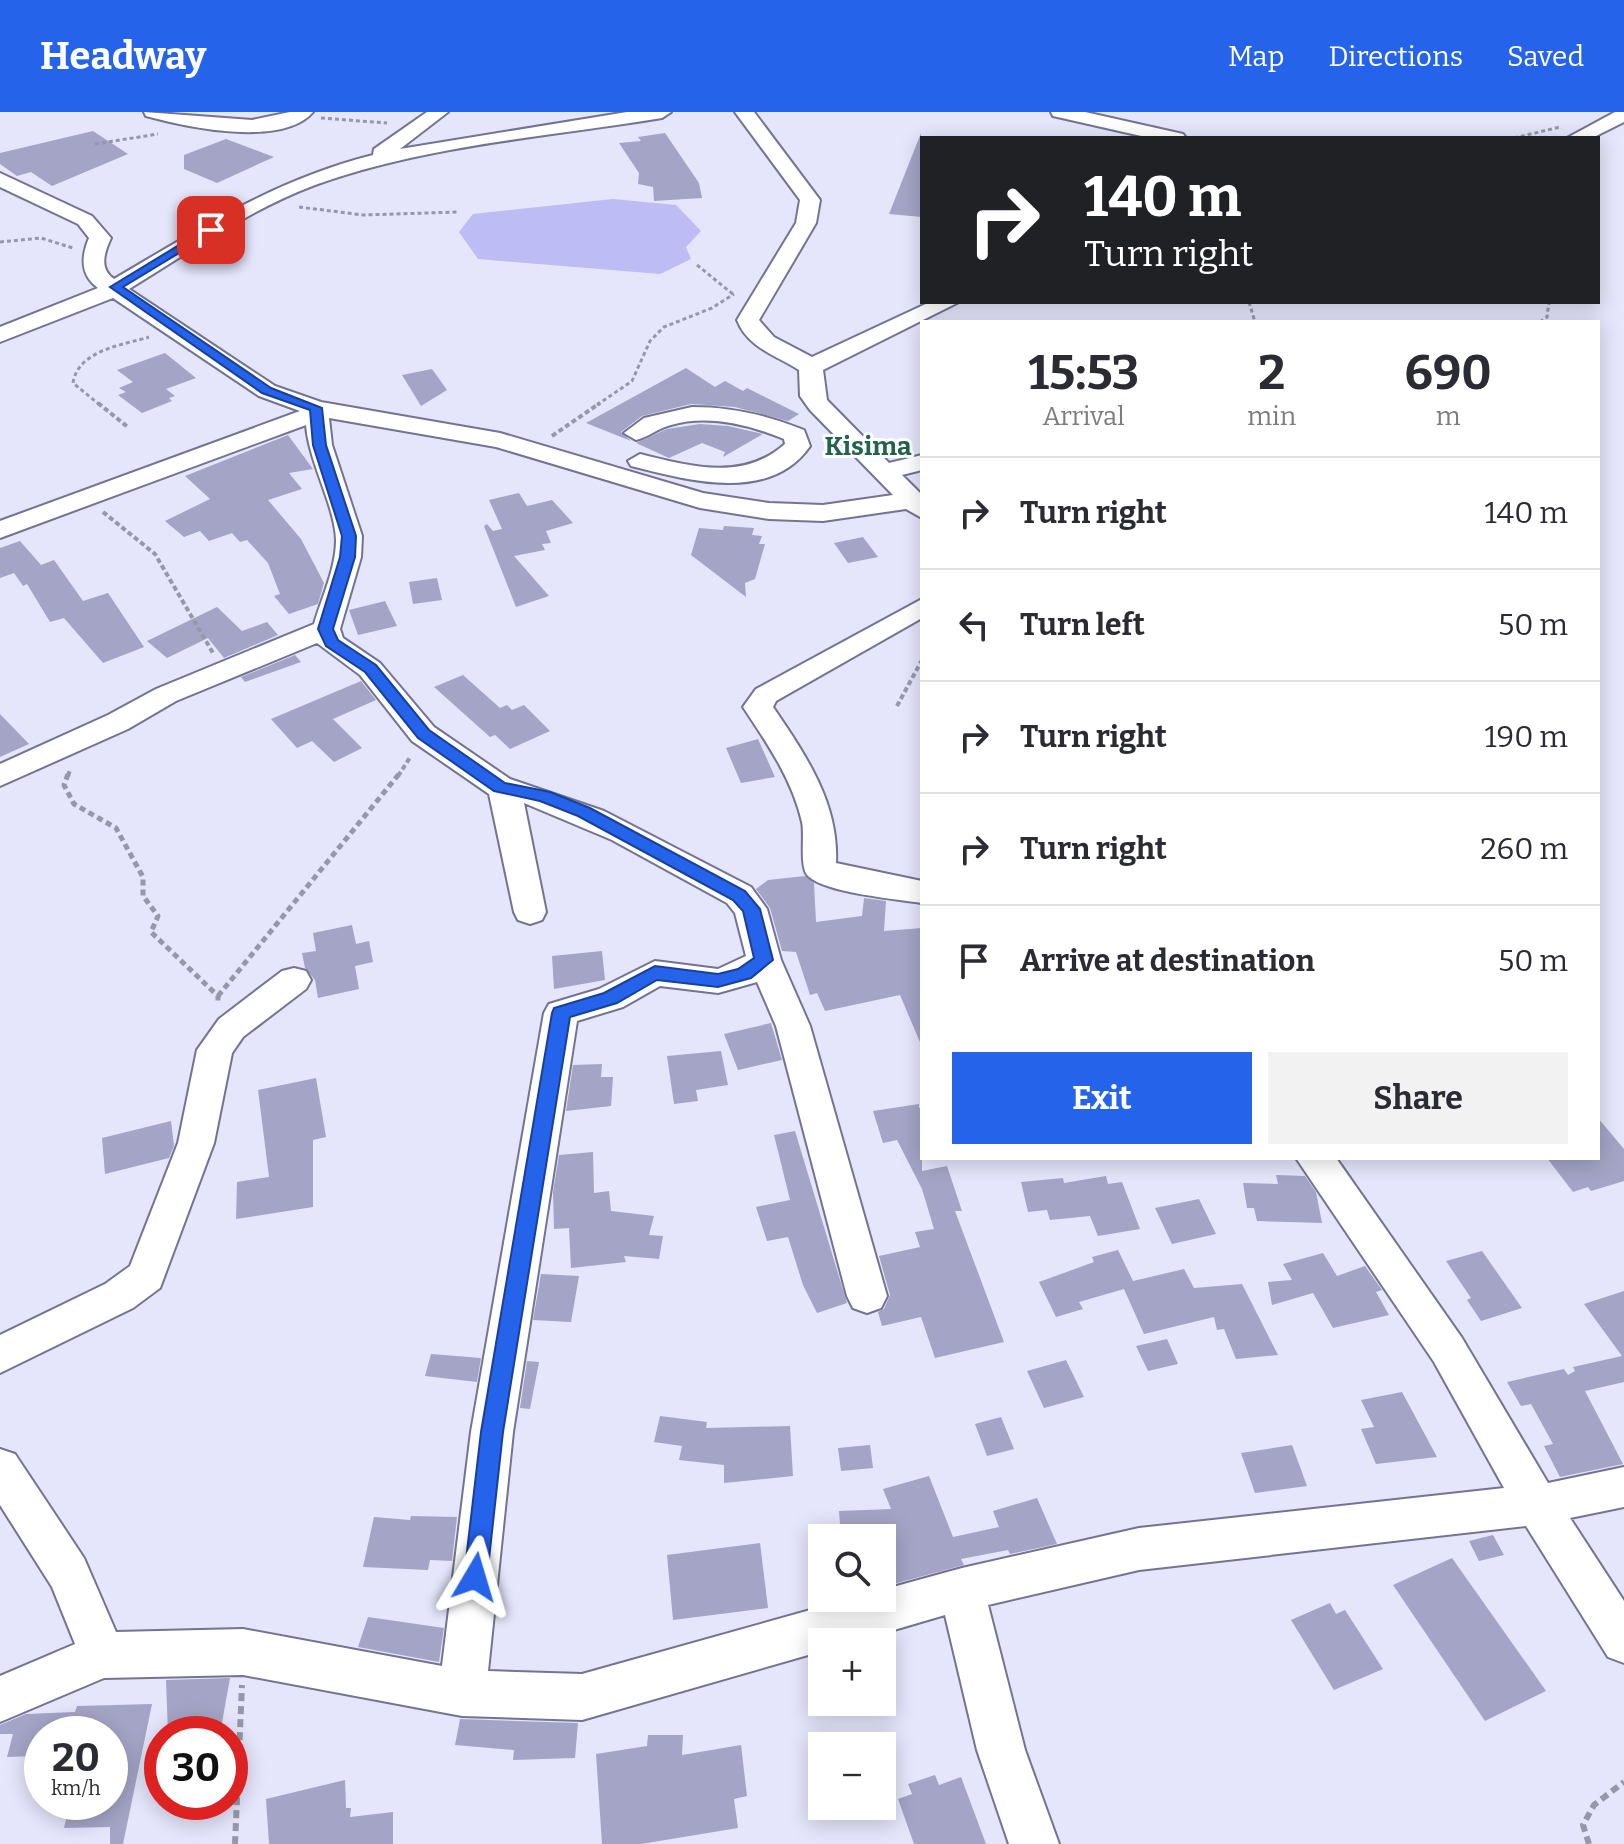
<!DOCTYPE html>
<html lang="en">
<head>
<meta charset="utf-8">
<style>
	body { margin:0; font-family:Bitter,serif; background:#f2f2f3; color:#2b2b33; height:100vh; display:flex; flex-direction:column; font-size:30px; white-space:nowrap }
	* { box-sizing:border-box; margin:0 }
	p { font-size:26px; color:#7c7c81 }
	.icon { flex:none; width:44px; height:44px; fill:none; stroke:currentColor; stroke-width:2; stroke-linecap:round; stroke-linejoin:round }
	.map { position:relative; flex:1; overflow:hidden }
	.panel { position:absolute; left:920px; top:208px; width:680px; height:840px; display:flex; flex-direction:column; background:#fff; border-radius:0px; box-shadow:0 4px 20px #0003 }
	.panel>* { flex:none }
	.banner { position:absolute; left:920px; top:24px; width:680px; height:168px; border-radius:0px; box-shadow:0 4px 20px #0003; background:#202124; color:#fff; overflow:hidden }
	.tools { position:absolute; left:808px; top:1412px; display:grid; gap:16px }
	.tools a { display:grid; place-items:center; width:88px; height:88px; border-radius:0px; background:#fff; box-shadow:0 4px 20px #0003; font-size:40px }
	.speed { position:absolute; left:24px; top:1604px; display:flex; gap:16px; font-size:40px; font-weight:700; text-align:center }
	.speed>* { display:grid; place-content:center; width:104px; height:104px; border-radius:50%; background:#fff; box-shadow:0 4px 20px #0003; line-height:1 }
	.speed small { font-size:20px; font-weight:400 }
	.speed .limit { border:12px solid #d22; background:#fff; color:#111 }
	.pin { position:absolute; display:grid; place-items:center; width:68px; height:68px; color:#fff; margin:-34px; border-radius:16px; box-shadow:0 4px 12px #0006 }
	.me { position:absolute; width:88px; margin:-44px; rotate:7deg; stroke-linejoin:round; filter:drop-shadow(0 0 6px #0008) }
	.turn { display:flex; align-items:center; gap:28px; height:168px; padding:0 32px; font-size:36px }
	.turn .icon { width:104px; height:104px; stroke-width:2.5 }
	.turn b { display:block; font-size:56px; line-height:68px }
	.eta { display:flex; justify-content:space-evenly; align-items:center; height:136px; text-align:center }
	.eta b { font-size:48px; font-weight:700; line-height:56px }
	.cta { display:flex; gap:16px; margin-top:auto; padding:16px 32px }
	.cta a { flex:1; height:92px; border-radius:0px; background:#2563eb; color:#fff; font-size:32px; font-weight:700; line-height:92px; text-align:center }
	.cta a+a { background:#f2f2f3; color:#2b2b33 }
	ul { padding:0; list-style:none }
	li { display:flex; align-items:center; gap:24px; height:112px; padding:0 32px; border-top:2px solid #e1e1e2 }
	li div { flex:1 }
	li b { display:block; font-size:30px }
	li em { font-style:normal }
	header { display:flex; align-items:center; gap:48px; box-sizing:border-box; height:112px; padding:0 40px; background:#2563eb; color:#fff }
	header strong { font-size:38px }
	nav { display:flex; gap:44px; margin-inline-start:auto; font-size:28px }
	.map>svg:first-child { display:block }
	.water { fill:#bdbcf4 }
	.building { fill:#a4a4c6 }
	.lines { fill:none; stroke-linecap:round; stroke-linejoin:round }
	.minor-casing { stroke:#737393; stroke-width:4 }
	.path-far3 { stroke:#9797aa; stroke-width:3; stroke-dasharray:4 3; stroke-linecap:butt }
	.path-far2 { stroke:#9797aa; stroke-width:4; stroke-dasharray:5 3; stroke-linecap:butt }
	.path-far1 { stroke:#9797aa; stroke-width:5; stroke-dasharray:6 4; stroke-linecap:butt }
	.path { stroke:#9797aa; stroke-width:6; stroke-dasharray:8 5; stroke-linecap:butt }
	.minor { fill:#fff; fill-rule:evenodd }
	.route { fill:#2563eb; stroke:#184099; stroke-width:2 }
	.labels { text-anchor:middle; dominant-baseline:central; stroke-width:6; stroke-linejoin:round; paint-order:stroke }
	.far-quarter-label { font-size:26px; font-weight:bold; fill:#226449; stroke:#fff }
</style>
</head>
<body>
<header>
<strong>Headway</strong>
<nav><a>Map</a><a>Directions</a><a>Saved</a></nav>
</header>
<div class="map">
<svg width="1624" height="1732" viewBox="0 0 1624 1732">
	<rect width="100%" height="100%" fill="#e5e5fb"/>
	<polygon class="water" points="613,87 676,93 701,119 686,135 691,147 660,162 478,147 459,120 473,102"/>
	<g class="building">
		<polygon points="93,19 128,42 52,74 31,60 17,64 0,52 0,41"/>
		<polygon points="665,21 699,71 702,86 654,89 653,75 638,72 639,61 619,31 641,29 638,25"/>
		<polygon points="921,21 922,105 889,102"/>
		<polygon points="226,27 274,45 217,71 184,57 184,43"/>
		<polygon points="165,241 196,266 166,277 175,284 169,286 172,289 142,301 118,283 126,280 119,276 133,270 117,258"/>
		<polygon points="686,256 715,275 725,269 743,279 747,276 799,302 788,309 735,295 691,292 642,304 621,320 631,329 586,311"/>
		<polygon points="432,257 447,278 421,294 402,263"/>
		<polygon points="700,312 728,314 763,322 723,345 725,340 702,331 669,346 636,331 667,317"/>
		<polygon points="288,323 313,357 289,361 302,377 268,388 301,427 324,471 318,492 289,502 274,484 280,482 268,451 247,428 240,430 232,421 209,429 200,419 184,425 165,409 210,387 185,364"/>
		<polygon points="519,381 527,394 552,388 573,411 546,419 551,431 542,432 545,438 514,444 549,484 516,495 484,414 487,412 493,419 502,417 489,388"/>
		<polygon points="724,414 754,416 752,423 762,424 759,432 765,432 755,467 745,471 746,485 691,443 699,416 723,418"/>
		<polygon points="863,425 878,445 848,451 834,431"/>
		<polygon points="20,429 41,453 54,448 83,489 108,481 144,535 103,551 64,506 50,510 27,472 23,474 14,461 0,466 0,436"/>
		<polygon points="437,466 442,488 413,492 409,470"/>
		<polygon points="385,489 397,514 358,523 349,498"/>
		<polygon points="217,495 242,519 267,510 278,523 224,546 208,526 167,546 147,529"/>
		<polygon points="295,543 301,550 245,570 241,565"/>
		<polygon points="463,563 500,596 507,593 512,598 524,593 550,619 510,637 495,623 490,625 434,575"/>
		<polygon points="361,569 376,588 333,607 362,636 334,650 312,629 297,636 271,607"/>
		<polygon points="0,602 29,632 0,645"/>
		<polygon points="758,627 775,665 741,671 726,636"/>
		<polygon points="805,764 814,771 816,810 862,804 864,786 886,789 884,819 922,816 922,935 900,883 825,899 817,881 810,883 796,840 782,839 770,796 756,777 768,768"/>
		<polygon points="352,813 356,832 369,829 373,850 355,854 359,877 318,886 315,868 305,856 302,841 316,839 313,821"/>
		<polygon points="602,839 605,868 554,877 552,844"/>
		<polygon points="771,911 782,948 738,958 724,922"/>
		<polygon points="721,939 728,973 696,978 698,989 674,992 667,944"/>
		<polygon points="602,952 601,965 613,965 611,994 566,999 573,953"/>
		<polygon points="316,966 326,1025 313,1028 313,1095 236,1107 237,1070 269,1065 258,978"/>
		<polygon points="919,992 919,996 922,996 922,1059 947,1054 962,1099 955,1099 1004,1230 935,1246 921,1205 882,1214 878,1200 884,1197 890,1183 879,1144 920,1135 915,1120 934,1117 922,1077 897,1028 883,1031 873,999"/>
		<polygon points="1598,1006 1624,1037 1624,1069 1591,1079 1588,1075 1573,1080 1547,1046 1598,1046"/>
		<polygon points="171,1009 174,1034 169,1046 105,1062 102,1026"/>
		<polygon points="795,1019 847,1191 817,1201 803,1173 788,1125 767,1129 756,1095 790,1088 774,1023"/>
		<polygon points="593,1040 594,1081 609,1079 611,1099 654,1104 649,1123 663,1124 659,1147 624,1144 626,1150 571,1156 569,1116 554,1117 553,1080 559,1043"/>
		<polygon points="1276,1063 1305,1064 1316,1080 1322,1111 1257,1109 1254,1096 1247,1096 1243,1071 1278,1072"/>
		<polygon points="1106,1064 1108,1072 1122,1070 1140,1117 1098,1124 1090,1104 1050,1108 1047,1098 1028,1100 1021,1070 1063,1066 1064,1071"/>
		<polygon points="1199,1087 1216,1122 1172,1132 1155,1096"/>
		<polygon points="1118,1138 1133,1169 1184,1157 1194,1176 1242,1172 1278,1243 1236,1247 1224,1217 1217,1218 1214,1205 1144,1222 1124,1177 1079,1190 1083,1197 1056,1205 1039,1170 1094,1150 1092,1145"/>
		<polygon points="1482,1139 1522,1196 1481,1209 1467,1188 1471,1186 1446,1149"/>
		<polygon points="1323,1141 1337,1164 1365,1154 1382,1178 1376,1180 1389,1203 1333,1216 1313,1181 1272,1193 1268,1170 1292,1168 1283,1152"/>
		<polygon points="541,1162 579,1164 571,1210 533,1208"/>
		<polygon points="1624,1179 1624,1270 1585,1279 1623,1352 1560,1365 1544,1334 1553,1332 1531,1292 1521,1294 1507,1270 1564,1257 1568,1263 1575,1259 1573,1255 1622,1244 1584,1192"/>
		<polygon points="1167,1227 1178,1252 1148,1259 1136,1234"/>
		<polygon points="431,1242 481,1246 477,1270 425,1264"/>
		<polygon points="1066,1248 1084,1285 1044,1296 1027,1259"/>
		<polygon points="527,1249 539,1250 530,1297 520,1296"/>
		<polygon points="1402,1280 1437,1345 1376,1352 1361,1317 1374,1315 1361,1288"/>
		<polygon points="660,1304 707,1310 706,1316 790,1314 793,1364 724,1371 724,1353 679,1348 682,1334 654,1330"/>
		<polygon points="1001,1305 1014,1337 987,1344 975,1312"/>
		<polygon points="870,1333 873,1356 841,1359 838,1336"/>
		<polygon points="1292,1333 1307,1374 1255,1381 1241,1341"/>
		<polygon points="929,1364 953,1425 999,1415 993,1399 1037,1386 1057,1432 1010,1442 1008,1438 961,1447 964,1453 882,1475 882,1426 841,1426 839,1399 891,1397 883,1377"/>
		<polygon points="411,1404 457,1405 452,1449 430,1448 428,1458 363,1455 374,1405 410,1408"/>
		<polygon points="1493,1423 1504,1443 1479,1449 1469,1429"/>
		<polygon points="760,1431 768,1496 673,1508 667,1443"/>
		<polygon points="1452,1446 1546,1579 1485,1609 1393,1473"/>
		<polygon points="1330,1491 1336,1502 1345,1498 1383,1557 1334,1578 1291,1508"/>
		<polygon points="368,1505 444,1516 439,1550 358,1535"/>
		<polygon points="230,1566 220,1622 168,1622 166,1568"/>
		<polygon points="152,1592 123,1732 110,1732 110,1715 64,1716 70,1690 110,1690 110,1622 42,1622 36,1644 7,1645 13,1622 0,1622 0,1613 26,1602 75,1600 77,1594"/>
		<polygon points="460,1607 578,1611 575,1646 513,1648 514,1638 455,1633"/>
		<polygon points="648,1623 683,1623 682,1643 741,1633 747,1684 734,1687 738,1716 641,1732 602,1732 596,1642 647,1634"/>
		<polygon points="935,1663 939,1673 961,1665 986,1732 914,1732 898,1687 912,1682 908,1672"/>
		<polygon points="345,1668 346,1696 351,1696 350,1705 393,1700 393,1732 269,1732 266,1687"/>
	</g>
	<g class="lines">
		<defs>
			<g id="minor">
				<path d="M144,0l108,8 38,-8h23c-31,36 -127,15 -167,4z"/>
				<path d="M427,0h21l-48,37 227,-37h44l-9,6c-116,19 -236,27 -347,67 -67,25 -125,67 -186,104l146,97 46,16 179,31 203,60 66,10 54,2 70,-10 -83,-85 -10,-14 -1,-26c-23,-15 -51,-22 -62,-50l59,-97 4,-23 -65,-88h19l66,88 -4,23 -57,97 15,17 38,20 118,-55h29l-136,68 4,30 62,63 33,-8v15l-20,5 20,20v23l-16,-9 -83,12 -54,-2 -69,-11 -204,-61 -167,-29 3,27 30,91 -1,21 -21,72 3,9 37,25 54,64 76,52 94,32 147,76 16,22 14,51 29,66 77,270 -6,12 -14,5 -14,-5 -6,-12 -71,-270 -19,-44 -39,11 -58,-7 -37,21 -46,14 -64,411 -25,239 94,3 271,-76h29v-8l80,-22 177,-40 365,-40 -70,-126 -138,-204h40l126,180 86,145 76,-16v40l-54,11 54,83v62l-16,-6 -82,-131 -387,44 -151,35 37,145 34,94h-50l-32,-94 -32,-135 -92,27h-31v9l-240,69 -120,-4 -219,-41 -139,3 -104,44v-46l75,-32 -23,-57 -52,-82v-56l15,5 69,104 32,74 127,-3 199,37 29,-234 73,-419 5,-9 50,-15 56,-28 63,8 28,-13 -11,-43 -8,-10 -115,-63 -88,-37 22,109 -4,8 -12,4 -12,-4 -4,-8 -25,-118 -77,-53 -52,-66 -43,-32 -141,58 -48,28 -128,57v-22l108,-49 48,-26 158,-65c8,-27 22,-56 22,-84 -1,-34 -27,-77 -30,-115l-306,113v-17l300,-110 -41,-15 -146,-98 -113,44v-15l98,-39c-18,-13 -17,-31 -9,-50l-11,-14 -78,-37v-14l92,43 19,22c-7,15 -12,31 3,41 87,-51 160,-99 259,-124l1,-6z"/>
				<polygon points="1051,0 1085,0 1183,22 1186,26 1150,26 1053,4"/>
				<polygon points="1615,0 1624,0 1624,10 1592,26 1567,26"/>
				<path d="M692,295c39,0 75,8 112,23l6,16c-40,58 -123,34 -179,20l-3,-5 12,-7c50,12 102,28 145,-10l-1,-5c-34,-14 -76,-25 -113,-14 -13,3 -22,12 -35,15l-12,-7 20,-15z"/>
				<path d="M922,487v19l-146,83 -3,6c32,47 66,96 63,156l86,18v22c-26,-4 -96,-10 -114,-27 -9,-9 -3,-41 -6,-54 -10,-43 -35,-79 -59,-115l13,-18z"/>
				<polygon points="294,856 306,859 311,868 306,877 243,925 232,941 214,1031 160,1176 133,1196 0,1261 0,1223 105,1172 130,1154 178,1031 197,938 219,907 282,859"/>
			</g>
		</defs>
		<use href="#minor" class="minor-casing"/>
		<g class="path-far3">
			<polyline points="321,6 387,11"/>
			<polyline points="1514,26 1560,15"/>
			<polyline points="95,32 158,22"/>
			<polyline points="299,95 363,103 458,100"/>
			<polyline points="0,130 41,126 73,136"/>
			<polyline points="697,153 734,183"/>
			<polyline points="1249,190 1255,210"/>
			<polyline points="1540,210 1547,205 1549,190"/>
			<path d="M100,293l-27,-22c5,-33 50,-38 76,-46"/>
			<polyline points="597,293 632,269 650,229 664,215 712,196 734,182"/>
		</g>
		<g class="path-far2">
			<polyline points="98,291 129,316"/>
			<polyline points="552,324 600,291"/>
			<polyline points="103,400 155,442 213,541"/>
			<polyline points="897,594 922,548"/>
			<polyline points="68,664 70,658"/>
			<polyline points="398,664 411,644"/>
		</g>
		<g class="path-far1">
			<polyline points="68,662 64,673 74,692 116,716 143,765 143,784 158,804 151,820 218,884 218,891"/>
			<polyline points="218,884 399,662"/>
		</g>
		<g class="path">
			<polyline points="235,1732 242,1573"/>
			<polyline points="1589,1732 1583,1713 1594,1693 1624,1670"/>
		</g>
		<use href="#minor" class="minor"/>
	</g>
	<polygon class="route" points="207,116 217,118 123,175 271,276 322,296 326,333 356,424 355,445 333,517 338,528 376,553 429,618 505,671 550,680 590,696 745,779 760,797 773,848 751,866 718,875 657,868 617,891 570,905 503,1320 487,1465 484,1473 475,1476 467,1473 464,1465 481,1320 552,901 554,896 604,881 655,854 718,862 738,857 754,846 743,799 733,788 578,704 540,689 494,679 418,626 365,560 326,534 318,517 340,445 342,424 313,333 310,298 262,281 110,175"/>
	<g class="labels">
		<g class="far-quarter-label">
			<text x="868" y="334">Kisima</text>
		</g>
	</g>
</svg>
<div class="tools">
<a><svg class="icon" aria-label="search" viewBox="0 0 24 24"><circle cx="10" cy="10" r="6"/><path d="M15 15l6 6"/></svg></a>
<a>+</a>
<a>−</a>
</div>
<div class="speed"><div>20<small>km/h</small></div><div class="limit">30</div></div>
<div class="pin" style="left:211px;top:118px;background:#d93025"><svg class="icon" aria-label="arrive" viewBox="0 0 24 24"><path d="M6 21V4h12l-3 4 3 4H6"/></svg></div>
<svg class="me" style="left:475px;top:1465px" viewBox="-20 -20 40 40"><path d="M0-17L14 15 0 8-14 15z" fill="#2563eb" stroke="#fff" stroke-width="4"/></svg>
<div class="banner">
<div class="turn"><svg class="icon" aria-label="right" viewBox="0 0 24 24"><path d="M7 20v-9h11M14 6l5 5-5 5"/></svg><div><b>140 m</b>Turn right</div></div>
</div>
<section class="panel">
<div class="eta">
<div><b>15:53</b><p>Arrival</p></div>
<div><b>2</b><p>min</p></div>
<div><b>690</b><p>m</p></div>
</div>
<ul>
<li><svg class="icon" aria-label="right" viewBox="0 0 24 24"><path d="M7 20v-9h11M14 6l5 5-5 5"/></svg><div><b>Turn right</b></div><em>140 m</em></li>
<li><svg class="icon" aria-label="left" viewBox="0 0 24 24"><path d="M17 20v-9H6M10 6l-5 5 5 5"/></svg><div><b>Turn left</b></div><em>50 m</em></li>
<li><svg class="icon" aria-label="right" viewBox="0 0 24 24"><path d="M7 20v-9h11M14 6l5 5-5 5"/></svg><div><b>Turn right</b></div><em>190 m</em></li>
<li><svg class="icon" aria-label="right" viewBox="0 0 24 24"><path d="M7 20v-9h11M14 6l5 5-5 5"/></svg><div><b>Turn right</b></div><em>260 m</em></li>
<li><svg class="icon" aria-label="arrive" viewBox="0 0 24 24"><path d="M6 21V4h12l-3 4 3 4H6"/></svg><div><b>Arrive at destination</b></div><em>50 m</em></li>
</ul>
<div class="cta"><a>Exit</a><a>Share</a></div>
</section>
</div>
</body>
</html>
